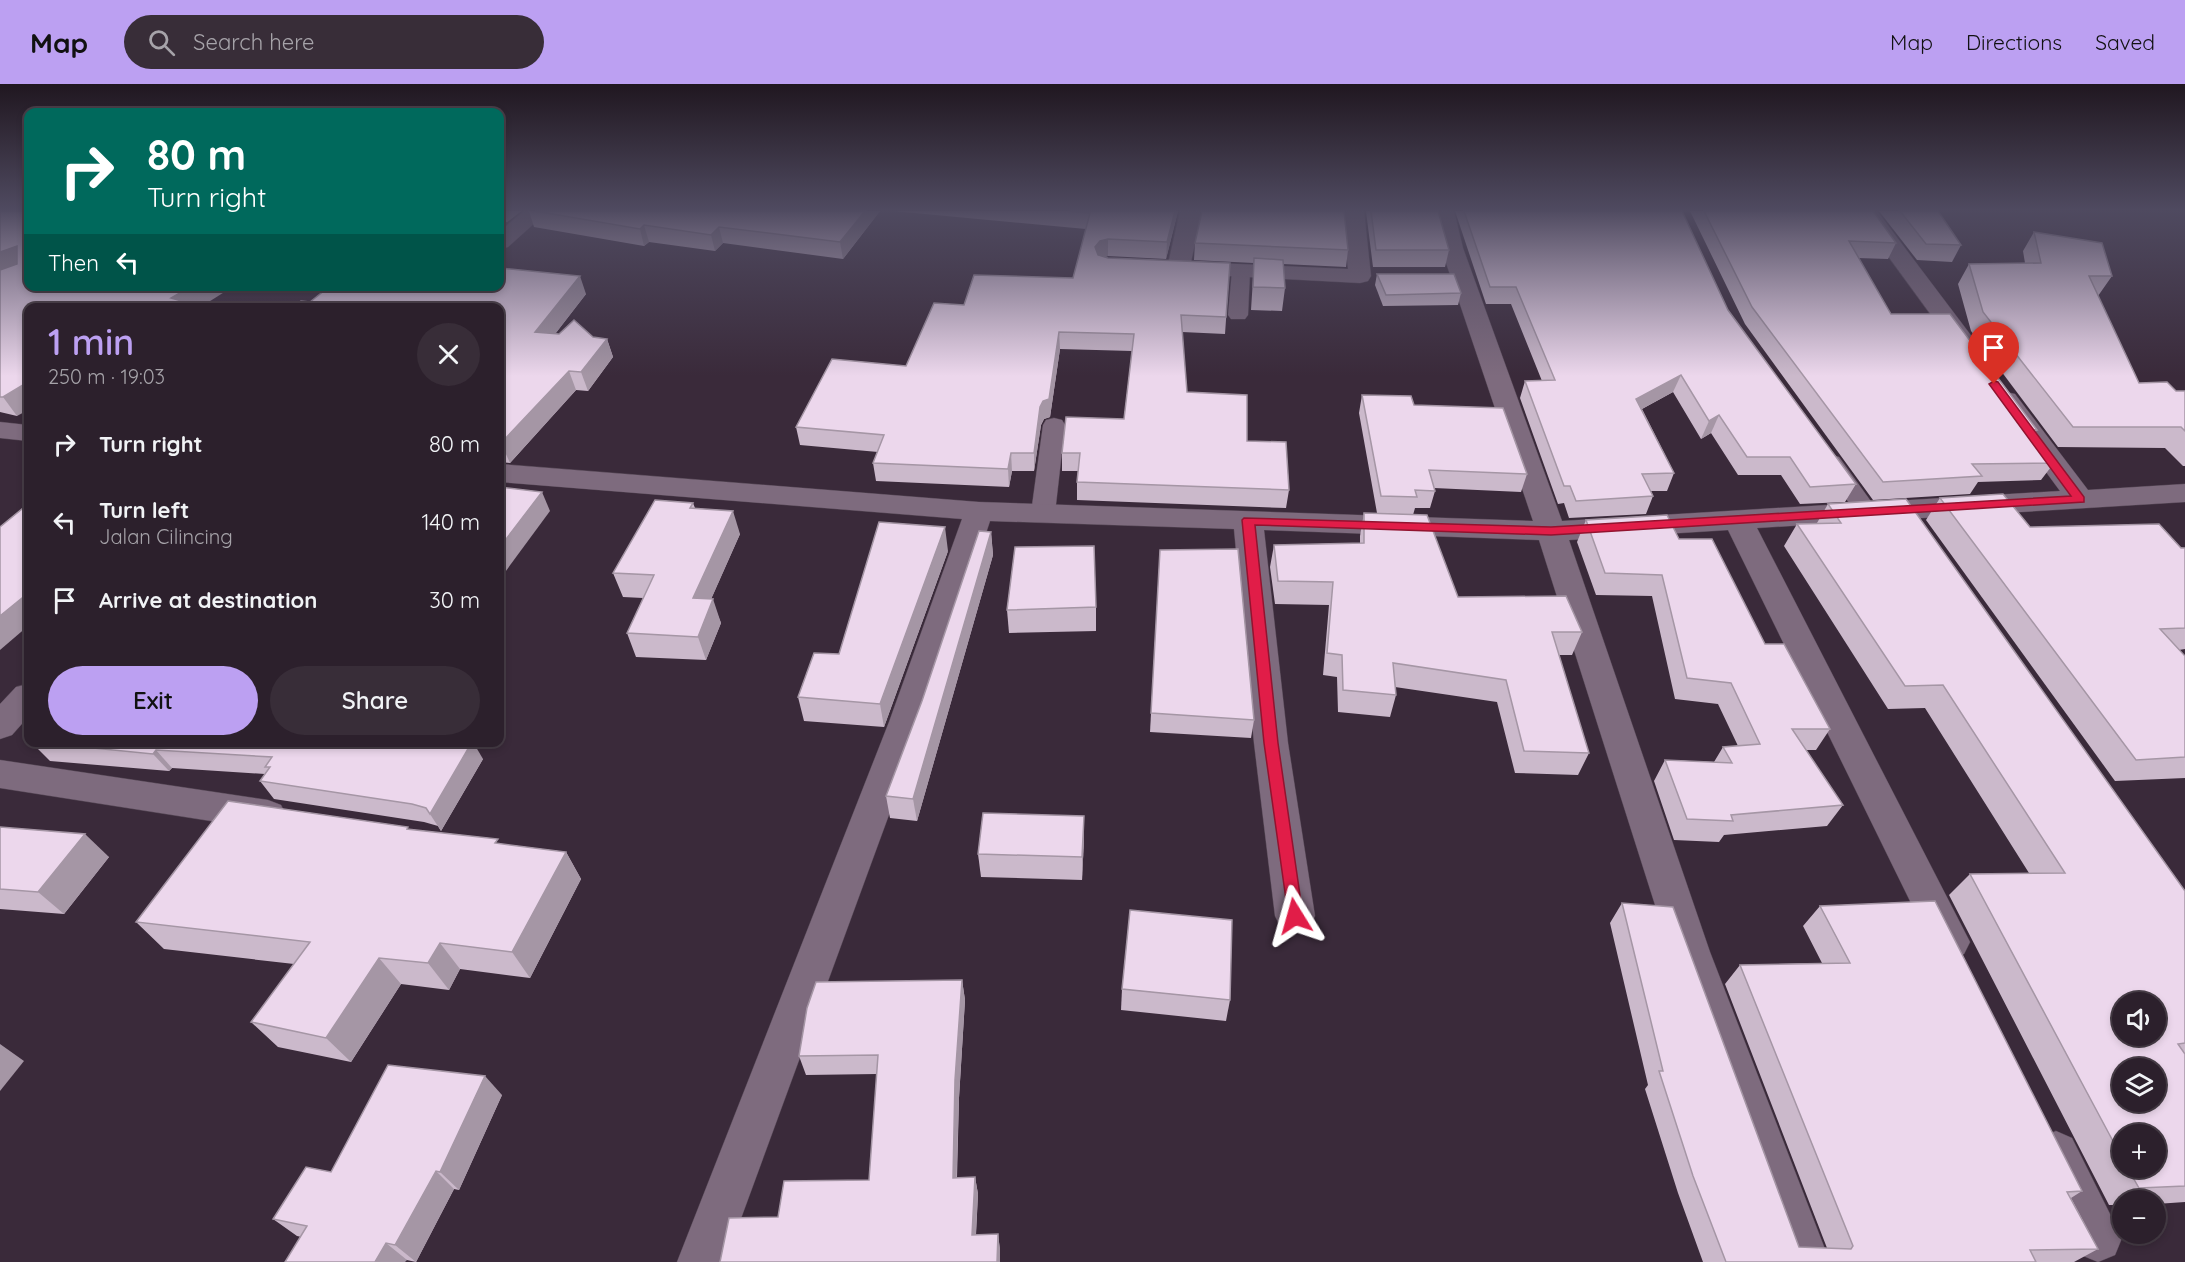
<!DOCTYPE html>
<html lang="en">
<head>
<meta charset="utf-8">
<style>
	body { margin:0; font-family:Quicksand,sans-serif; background:#382d38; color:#f1f3f6; height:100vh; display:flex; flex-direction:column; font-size:22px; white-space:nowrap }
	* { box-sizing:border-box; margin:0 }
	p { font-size:20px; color:#a6a3a9 }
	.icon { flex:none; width:33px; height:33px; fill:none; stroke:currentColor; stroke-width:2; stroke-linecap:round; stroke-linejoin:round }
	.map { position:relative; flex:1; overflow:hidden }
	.sheet { position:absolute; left:24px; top:219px; width:480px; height:444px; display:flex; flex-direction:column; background:#2c202c; border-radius:12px; box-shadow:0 3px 9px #0003,0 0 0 2px #483e48 }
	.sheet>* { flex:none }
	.banner { position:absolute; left:24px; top:24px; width:480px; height:183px; border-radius:12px; box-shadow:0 3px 9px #0003,0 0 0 2px #483e48; background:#00695c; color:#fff; overflow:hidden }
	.fabs { position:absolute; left:2112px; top:908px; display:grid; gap:12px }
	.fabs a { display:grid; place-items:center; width:54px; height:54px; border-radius:50%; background:#2c202c; box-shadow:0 3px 9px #0003,0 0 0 2px #483e48; font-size:30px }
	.pin { position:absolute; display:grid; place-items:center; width:51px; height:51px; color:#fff; margin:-62px -26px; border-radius:50% 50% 50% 0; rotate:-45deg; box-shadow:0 0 6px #0007 }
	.pin .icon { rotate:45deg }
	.me { position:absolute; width:66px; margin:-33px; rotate:352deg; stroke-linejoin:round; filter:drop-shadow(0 0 4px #0008) }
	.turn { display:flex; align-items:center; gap:21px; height:126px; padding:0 24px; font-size:27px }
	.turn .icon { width:78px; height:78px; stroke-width:2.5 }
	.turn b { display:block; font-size:42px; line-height:51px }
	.then { display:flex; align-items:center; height:57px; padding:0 24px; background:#0003; gap:12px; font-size:22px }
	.round { display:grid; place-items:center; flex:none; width:63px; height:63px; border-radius:32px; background:#382d38 }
	.headline { display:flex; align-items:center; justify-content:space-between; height:102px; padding:0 24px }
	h1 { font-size:36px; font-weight:600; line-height:45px; color:#bca0f2 }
	.action { display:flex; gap:12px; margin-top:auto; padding:12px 24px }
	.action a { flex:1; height:69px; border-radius:36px; background:#bca0f2; color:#111; font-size:24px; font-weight:600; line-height:69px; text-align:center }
	.action a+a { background:#382d38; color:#f1f3f6 }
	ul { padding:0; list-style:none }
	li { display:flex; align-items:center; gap:18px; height:78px; padding:0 24px }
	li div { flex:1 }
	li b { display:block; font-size:22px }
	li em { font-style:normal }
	header { display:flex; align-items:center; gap:36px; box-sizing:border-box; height:84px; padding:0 30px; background:#bca0f2; color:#111 }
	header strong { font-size:28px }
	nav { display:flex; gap:33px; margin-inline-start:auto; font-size:21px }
	.search { width:420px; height:54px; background:#382d38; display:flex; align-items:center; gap:15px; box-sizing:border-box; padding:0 21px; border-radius:33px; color:#a6a3a9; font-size:22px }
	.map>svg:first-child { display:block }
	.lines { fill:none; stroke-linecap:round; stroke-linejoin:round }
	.lane-casing { stroke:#544654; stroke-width:1 }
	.street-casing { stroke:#544654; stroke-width:1 }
	.lane { fill:#7e6b7e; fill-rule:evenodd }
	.street { fill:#7e6b7e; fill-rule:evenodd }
	.wall { fill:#cbb9cb; fill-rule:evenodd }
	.shaded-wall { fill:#a596a5 }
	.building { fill:#ecd7ec; stroke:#a596a5; stroke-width:1.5; fill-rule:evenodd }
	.route { fill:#e11d48; stroke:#92132f; stroke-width:1.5 }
</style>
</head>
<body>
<header>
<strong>Map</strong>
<div class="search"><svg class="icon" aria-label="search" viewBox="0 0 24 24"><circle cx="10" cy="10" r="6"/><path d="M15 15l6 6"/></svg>Search here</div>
<nav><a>Map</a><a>Directions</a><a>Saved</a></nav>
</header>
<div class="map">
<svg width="2185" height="1178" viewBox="0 0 2185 1178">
	<rect width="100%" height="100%" fill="#3a2a3a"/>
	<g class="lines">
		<defs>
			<g id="lane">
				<polygon points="1241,181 1248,183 1250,187 1248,231 1245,235 1231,235 1228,231 1232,187 1234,183"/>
				<polygon points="1054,334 1062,336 1065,341 1055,429 1051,434 1043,437 1035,434 1031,429 1043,341 1046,336"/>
				<polygon points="1831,371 1839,373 1875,423 1879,428 1875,433 1867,436 1859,433 1820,378 1823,373"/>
			</g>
			<g id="street">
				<polygon points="524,127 548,127 508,163 500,165 500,147"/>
				<polygon points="1180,127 1202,127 1191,178 1348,185 1342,127 1364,127 1371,192 1368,197 1360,199 1170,189 1167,184"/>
				<polygon points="1432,127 1454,127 1463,164 1562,437 2060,407 1993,316 1997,310 2006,308 2015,310 2088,406 2185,400 2185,418 1757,444 1970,858 1964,870 1950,876 1936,870 1728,446 1569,456 1710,868 1830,1178 1782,1178 1670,868 1539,456 1264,446 1288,659 1315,832 1309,844 1295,849 1281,844 1275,832 1254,659 1234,445 990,437 923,638 725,1178 677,1178 889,638 962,435 500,398 500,380 979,418 1533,437 1441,164"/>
				<polygon points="1855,127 1877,127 1979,262 1982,267 1979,272 1970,274 1961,272"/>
				<polygon points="0,338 28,341 28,357 0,354"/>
				<polygon points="28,600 28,633 12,651 0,655 0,620 16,603"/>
				<polygon points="0,676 268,716 281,721 286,731 281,741 268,746 0,704"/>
				<polygon points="2056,1047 2072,1054 2122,1154 2115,1171 2098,1178 2081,1171 2033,1070 2040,1054"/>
			</g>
		</defs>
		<use href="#lane" class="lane-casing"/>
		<use href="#street" class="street-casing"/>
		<use href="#lane" class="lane"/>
		<use href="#street" class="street"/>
	</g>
	<g class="wall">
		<polygon points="0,127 28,224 17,332 0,328"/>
		<polygon points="500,127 521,127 507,138 500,136"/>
		<polygon points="529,127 880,127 843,175 723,159 715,167 649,158 644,162 534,143"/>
		<polygon points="893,127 1178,127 1166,175 1108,172 1105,173 1108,174 1230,179 1225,250 1182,248 1187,308 1247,357 1289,406 1286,424 1077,416 1077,398 1078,387 1062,387 1062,369 1124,335 1132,267 1060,265 1050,333 1044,335 1041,341 1034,387 1012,387 1009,403 876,397 873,379 878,368 800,361 796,343 906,282 964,221 1073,194 1086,145"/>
		<polygon points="1366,127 1438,127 1449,166 1445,183 1373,183"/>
		<polygon points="1455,127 1682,127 1728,226 1856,400 1845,418 1800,420 1781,391 1738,391 1711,349 1701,355 1673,308 1642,325 1674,389 1667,407 1651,407 1653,412 1646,430 1569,434 1564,419 1558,420 1520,314 1525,297 1542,297 1511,220 1486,220"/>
		<polygon points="1690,127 1873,127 1896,159 1888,175 1858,174 1891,230 2037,346 2031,354 2054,379 2041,396 1978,398 1970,410 1873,416 1745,240"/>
		<polygon points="1879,127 1938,127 1961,161 1952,178 1917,176"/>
		<polygon points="2034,148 2112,192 2098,212 2139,299 2176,307 2185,307 2185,382 2183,382 2165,364 2058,363 1971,247 1958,200 1969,180 2025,179 2023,167"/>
		<polygon points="1195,159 1348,166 1346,183 1283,180 1285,204 1282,227 1251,226 1254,179 1194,176"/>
		<polygon points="1377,190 1461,209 1458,221 1383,222 1375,201"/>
		<polygon points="330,202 431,202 427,207 586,210 555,250 607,255 613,273 588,307 576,306 510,379 500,378 500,224 310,218"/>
		<polygon points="1362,311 1414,321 1527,390 1521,408 1434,404 1435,407 1430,424 1415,424 1413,431 1377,429 1359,329"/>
		<polygon points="1940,414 2030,443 2185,464 2185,565 2179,566 2185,572 2185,694 2115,697 1926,436"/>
		<polygon points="693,419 695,424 740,450 711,515 721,539 706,576 636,573 627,549 643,514 623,513 613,489"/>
		<path d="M1828,420l357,387v311l-29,2v-4h-34v5h-13l-160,-310 21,-21 59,-1 -104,-165 -37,1 -104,-163 13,-22 20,-1zM2122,1050l34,33h-34z"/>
		<polygon points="1364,429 1458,513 1582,548 1572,571 1559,571 1589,669 1578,691 1515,689 1497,618 1395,603 1396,611 1390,633 1338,628 1337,593 1323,591 1329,521 1275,520 1270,483 1274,461 1360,459 1360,452"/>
		<polygon points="1586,436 1679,455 1765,560 1830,645 1816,666 1806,666 1843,721 1827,742 1724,751 1719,758 1674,756 1654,697 1665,676 1714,678 1723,663 1738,662 1718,620 1675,615 1652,512 1596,511 1577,458"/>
		<polygon points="991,448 993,471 917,737 890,734 886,712"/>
		<polygon points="1160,466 1254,636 1251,654 1150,648"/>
		<polygon points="948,467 884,643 804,637 798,613 839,570"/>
		<polygon points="1096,523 1096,547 1009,549 1007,526"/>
		<polygon points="32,659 483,675 441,747 438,742 424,738 274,715 260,697 265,690 172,684 169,687 50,677"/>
		<polygon points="0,743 109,773 64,830 0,825"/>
		<polygon points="410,746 501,760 566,768 581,795 530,894 460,885 449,906 401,900 351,978 278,963 251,938 294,880 164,865 136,838"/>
		<polygon points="1084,755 1082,796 981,793 978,770"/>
		<polygon points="1622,819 1799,1163 1827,1164 1725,900 1740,881 1822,879 1803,842 1820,822 2082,1107 2071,1114 2098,1165 2074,1178 1703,1178 1678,1109 1645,1005 1648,1001 1610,839"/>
		<polygon points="962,896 965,916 959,1014 957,1094 975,1093 978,1110 976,1151 998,1150 1000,1166 1000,1178 720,1178 778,1133 869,1096 877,990 806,991 799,972"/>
		<polygon points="1122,905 1230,916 1226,937 1121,926"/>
		<polygon points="502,1011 459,1106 454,1105 416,1178 297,1152 273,1135 331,1088"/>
	</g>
	<g class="shaded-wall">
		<polygon points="504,127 521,127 507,138"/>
		<polygon points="865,127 880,127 843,175 840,158"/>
		<polygon points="1175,127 1178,127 1166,175 1167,158"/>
		<polygon points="644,141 649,158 644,162 640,145"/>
		<polygon points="719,143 723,159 715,167 711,151"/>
		<polygon points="1108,155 1108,172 1099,174 1095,163 1100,157"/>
		<polygon points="17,162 28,179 0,191 0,168"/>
		<polygon points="580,192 586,210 542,267 535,248"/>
		<polygon points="192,202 234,202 199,224 171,214"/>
		<polygon points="405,202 431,202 411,222 403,207 403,204"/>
		<polygon points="1059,248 1060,265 1050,333 1044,335 1041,341 1034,387 1034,369 1040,323"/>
		<polygon points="607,255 613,273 588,307 581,288"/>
		<polygon points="569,287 576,306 510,379 501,359"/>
		<polygon points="1681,291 1673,308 1629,332 1636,315"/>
		<polygon points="28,298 28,326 17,332 3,313"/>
		<polygon points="1719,331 1711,349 1701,355 1709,337"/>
		<polygon points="1011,369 1012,387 1009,403 1008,385"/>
		<polygon points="542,408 550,427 500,495 500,463"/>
		<polygon points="733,427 740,450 701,538 693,514"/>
		<polygon points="945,443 948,467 884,643 880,620"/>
		<polygon points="991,448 993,471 917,737 913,715"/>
		<polygon points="27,510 28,512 28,542 0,566 0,532"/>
		<polygon points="713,515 721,539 706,576 698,553"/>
		<polygon points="472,658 473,658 483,675 441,747 430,730"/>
		<polygon points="156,666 172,684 169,687 153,670"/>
		<polygon points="1084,732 1084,755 1082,796 1082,773"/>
		<polygon points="85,750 109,773 64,830 38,808"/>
		<polygon points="566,768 581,795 530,894 512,868"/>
		<polygon points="440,859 460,885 449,906 428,879"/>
		<polygon points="379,874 401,900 351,978 326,954"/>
		<polygon points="962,896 965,916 959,1014 956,1111 953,1094 955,996"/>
		<polygon points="0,960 24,977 0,1007"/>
		<polygon points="485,992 502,1011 459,1106 440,1088"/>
		<polygon points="436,1087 454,1105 416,1178 395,1161"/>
		<polygon points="975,1093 978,1110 975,1166 972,1151"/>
		<polygon points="998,1150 1000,1166 1000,1178 997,1178"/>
		<polygon points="386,1159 407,1176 405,1178 375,1178"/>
	</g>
	<g class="building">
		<polygon points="0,127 28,127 28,202 192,202 171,214 206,224 28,224 28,298 3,313 0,313 0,186 17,180 17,162 0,168"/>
		<polygon points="535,127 865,127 840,158 719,143 711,151 644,141 640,145"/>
		<polygon points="1070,127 1175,127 1167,158 1108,155 1100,157 1095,163 1098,171 1108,174 1230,179 1226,233 1181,231 1187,308 1247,311 1247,357 1286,358 1289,406 1077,398 1080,369 1062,369 1066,333 1124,335 1134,250 1059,248 1049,315 1043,317 1040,323 1034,369 1011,369 1008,385 873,379 884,351 796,343 832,275 906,282 934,219 964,221 974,191 1073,194 1090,129"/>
		<polygon points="1202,127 1344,127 1348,166 1195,159"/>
		<polygon points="1371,127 1438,127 1449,166 1376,166"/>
		<polygon points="1464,127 1682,127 1728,226 1856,400 1810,403 1790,373 1747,373 1719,331 1709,337 1681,291 1636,315 1674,389 1642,390 1653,412 1576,417 1570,402 1564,402 1525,297 1555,296 1516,203 1490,203"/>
		<polygon points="1704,127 1873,127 1896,159 1849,157 1891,230 1950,230 2037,346 2023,345 2054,379 1972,380 1982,392 1883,398 1752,223"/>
		<polygon points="1900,127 1938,127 1961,161 1926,160"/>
		<polygon points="2034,148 2102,159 2112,192 2089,192 2139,299 2167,298 2176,307 2185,307 2185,347 2181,343 2073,343 1983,228 1969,180 2041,179"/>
		<polygon points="1254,174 1283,176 1285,204 1253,203"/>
		<polygon points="500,184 580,192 535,248 559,250 574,236 593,253 607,255 581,288 569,287 501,359 500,359 500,311 501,310 500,310 500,224 292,224 301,217 310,218 330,202 405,202 403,204 403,207 433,207 437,202 500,202"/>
		<polygon points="1377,190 1454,190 1461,209 1386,211"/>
		<polygon points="1362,311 1411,312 1414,321 1503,324 1527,390 1429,386 1435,407 1415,406 1417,413 1381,412"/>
		<polygon points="500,403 542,408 500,463"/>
		<polygon points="2003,410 2030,443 2159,440 2181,464 2185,464 2185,544 2160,545 2185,572 2185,673 2136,676 1940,414"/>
		<path d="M1906,415l279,392v152l-7,1 7,10v132l-46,2 -12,-21h29v-33h-34v24l-152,-284 95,-1 -122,-188 -38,1 -108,-162 44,-1 -13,-19zM2122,918h34v33h-34zM2122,984h34v33h-34z"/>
		<polygon points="655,416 693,419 690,424 733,427 693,514 713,515 698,553 627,549 654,491 613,489"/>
		<polygon points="28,420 28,510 27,510 0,532 0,443"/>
		<polygon points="1364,429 1427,431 1458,513 1566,512 1582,548 1552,548 1589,669 1524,667 1506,596 1393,579 1396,611 1343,606 1342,571 1327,569 1333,498 1278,497 1274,461 1364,459"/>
		<polygon points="1667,431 1679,455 1712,455 1765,560 1784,560 1830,645 1792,645 1843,721 1731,731 1733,737 1687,735 1665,676 1732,679 1723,663 1760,660 1731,599 1687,594 1662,491 1605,489 1586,436"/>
		<polygon points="879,438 945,443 880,620 798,613 814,569 839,570"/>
		<polygon points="979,447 991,448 913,715 886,712 922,617"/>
		<polygon points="1094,462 1096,523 1007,526 1015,463"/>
		<polygon points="1238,465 1254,636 1151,629 1160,466"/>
		<polygon points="33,658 472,658 430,730 426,724 412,720 260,697 270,683 265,683 272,673 156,666 153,670"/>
		<polygon points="228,717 408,743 407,745 498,755 495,759 566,768 512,868 440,859 428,879 379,874 326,954 251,938 310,858 136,838"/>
		<polygon points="983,729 1084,732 1082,773 978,770"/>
		<polygon points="0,743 85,750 38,808 0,805"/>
		<polygon points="1935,817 2082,1107 2067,1108 2098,1165 2030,1166 2036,1178 1726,1178 1693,1092 1659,987 1663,987 1622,819 1673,823 1799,1163 1851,1165 1853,1162 1740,881 1850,879 1820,822"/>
		<polygon points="1130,826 1232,836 1230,916 1122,905"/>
		<polygon points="962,896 955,996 953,1094 975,1093 972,1151 998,1150 997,1178 720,1178 729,1134 778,1133 784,1097 869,1096 878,971 799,972 807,924 816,898"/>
		<polygon points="388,981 485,992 440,1088 436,1087 395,1161 386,1159 375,1178 285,1178 307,1142 273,1135 306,1083 331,1088"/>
	</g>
	<linearGradient id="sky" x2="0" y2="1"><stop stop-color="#201720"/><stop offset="0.43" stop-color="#4f4a60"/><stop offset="1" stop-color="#4f4a60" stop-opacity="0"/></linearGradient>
	<rect width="2185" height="292" fill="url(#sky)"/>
	<polygon class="route" points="1994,297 1998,298 2084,413 2084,418 1551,451 1255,441 1278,659 1303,832 1301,837 1295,839 1289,837 1264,659 1242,436 1244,434 1551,443 2071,412 1989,300"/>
</svg>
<div class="fabs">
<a><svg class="icon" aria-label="sound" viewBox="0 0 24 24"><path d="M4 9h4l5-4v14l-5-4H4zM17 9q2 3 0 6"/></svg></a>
<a><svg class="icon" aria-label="layers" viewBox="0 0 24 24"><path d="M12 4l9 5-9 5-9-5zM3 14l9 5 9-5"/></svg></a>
<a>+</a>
<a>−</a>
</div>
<div class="pin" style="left:1994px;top:300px;background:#d93025"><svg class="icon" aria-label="arrive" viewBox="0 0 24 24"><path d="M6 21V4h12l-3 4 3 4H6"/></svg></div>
<svg class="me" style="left:1295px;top:832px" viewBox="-20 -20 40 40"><path d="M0-17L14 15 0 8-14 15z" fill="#e11d48" stroke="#fff" stroke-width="4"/></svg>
<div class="banner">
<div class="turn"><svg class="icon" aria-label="right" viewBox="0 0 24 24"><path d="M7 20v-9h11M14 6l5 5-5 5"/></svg><div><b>80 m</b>Turn right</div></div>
<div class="then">Then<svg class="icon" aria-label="left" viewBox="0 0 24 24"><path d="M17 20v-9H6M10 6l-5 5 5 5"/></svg></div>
</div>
<section class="sheet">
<div class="headline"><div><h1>1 min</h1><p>250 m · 19:03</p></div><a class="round"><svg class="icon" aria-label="close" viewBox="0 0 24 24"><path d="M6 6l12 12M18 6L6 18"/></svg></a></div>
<ul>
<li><svg class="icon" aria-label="right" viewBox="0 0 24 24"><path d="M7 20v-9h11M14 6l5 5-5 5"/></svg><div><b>Turn right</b></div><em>80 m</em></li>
<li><svg class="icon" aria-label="left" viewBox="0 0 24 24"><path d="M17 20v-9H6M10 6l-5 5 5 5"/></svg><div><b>Turn left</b><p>Jalan Cilincing</p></div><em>140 m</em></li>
<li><svg class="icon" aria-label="arrive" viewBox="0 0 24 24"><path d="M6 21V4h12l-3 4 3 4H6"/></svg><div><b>Arrive at destination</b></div><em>30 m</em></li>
</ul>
<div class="action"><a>Exit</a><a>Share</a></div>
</section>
</div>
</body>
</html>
